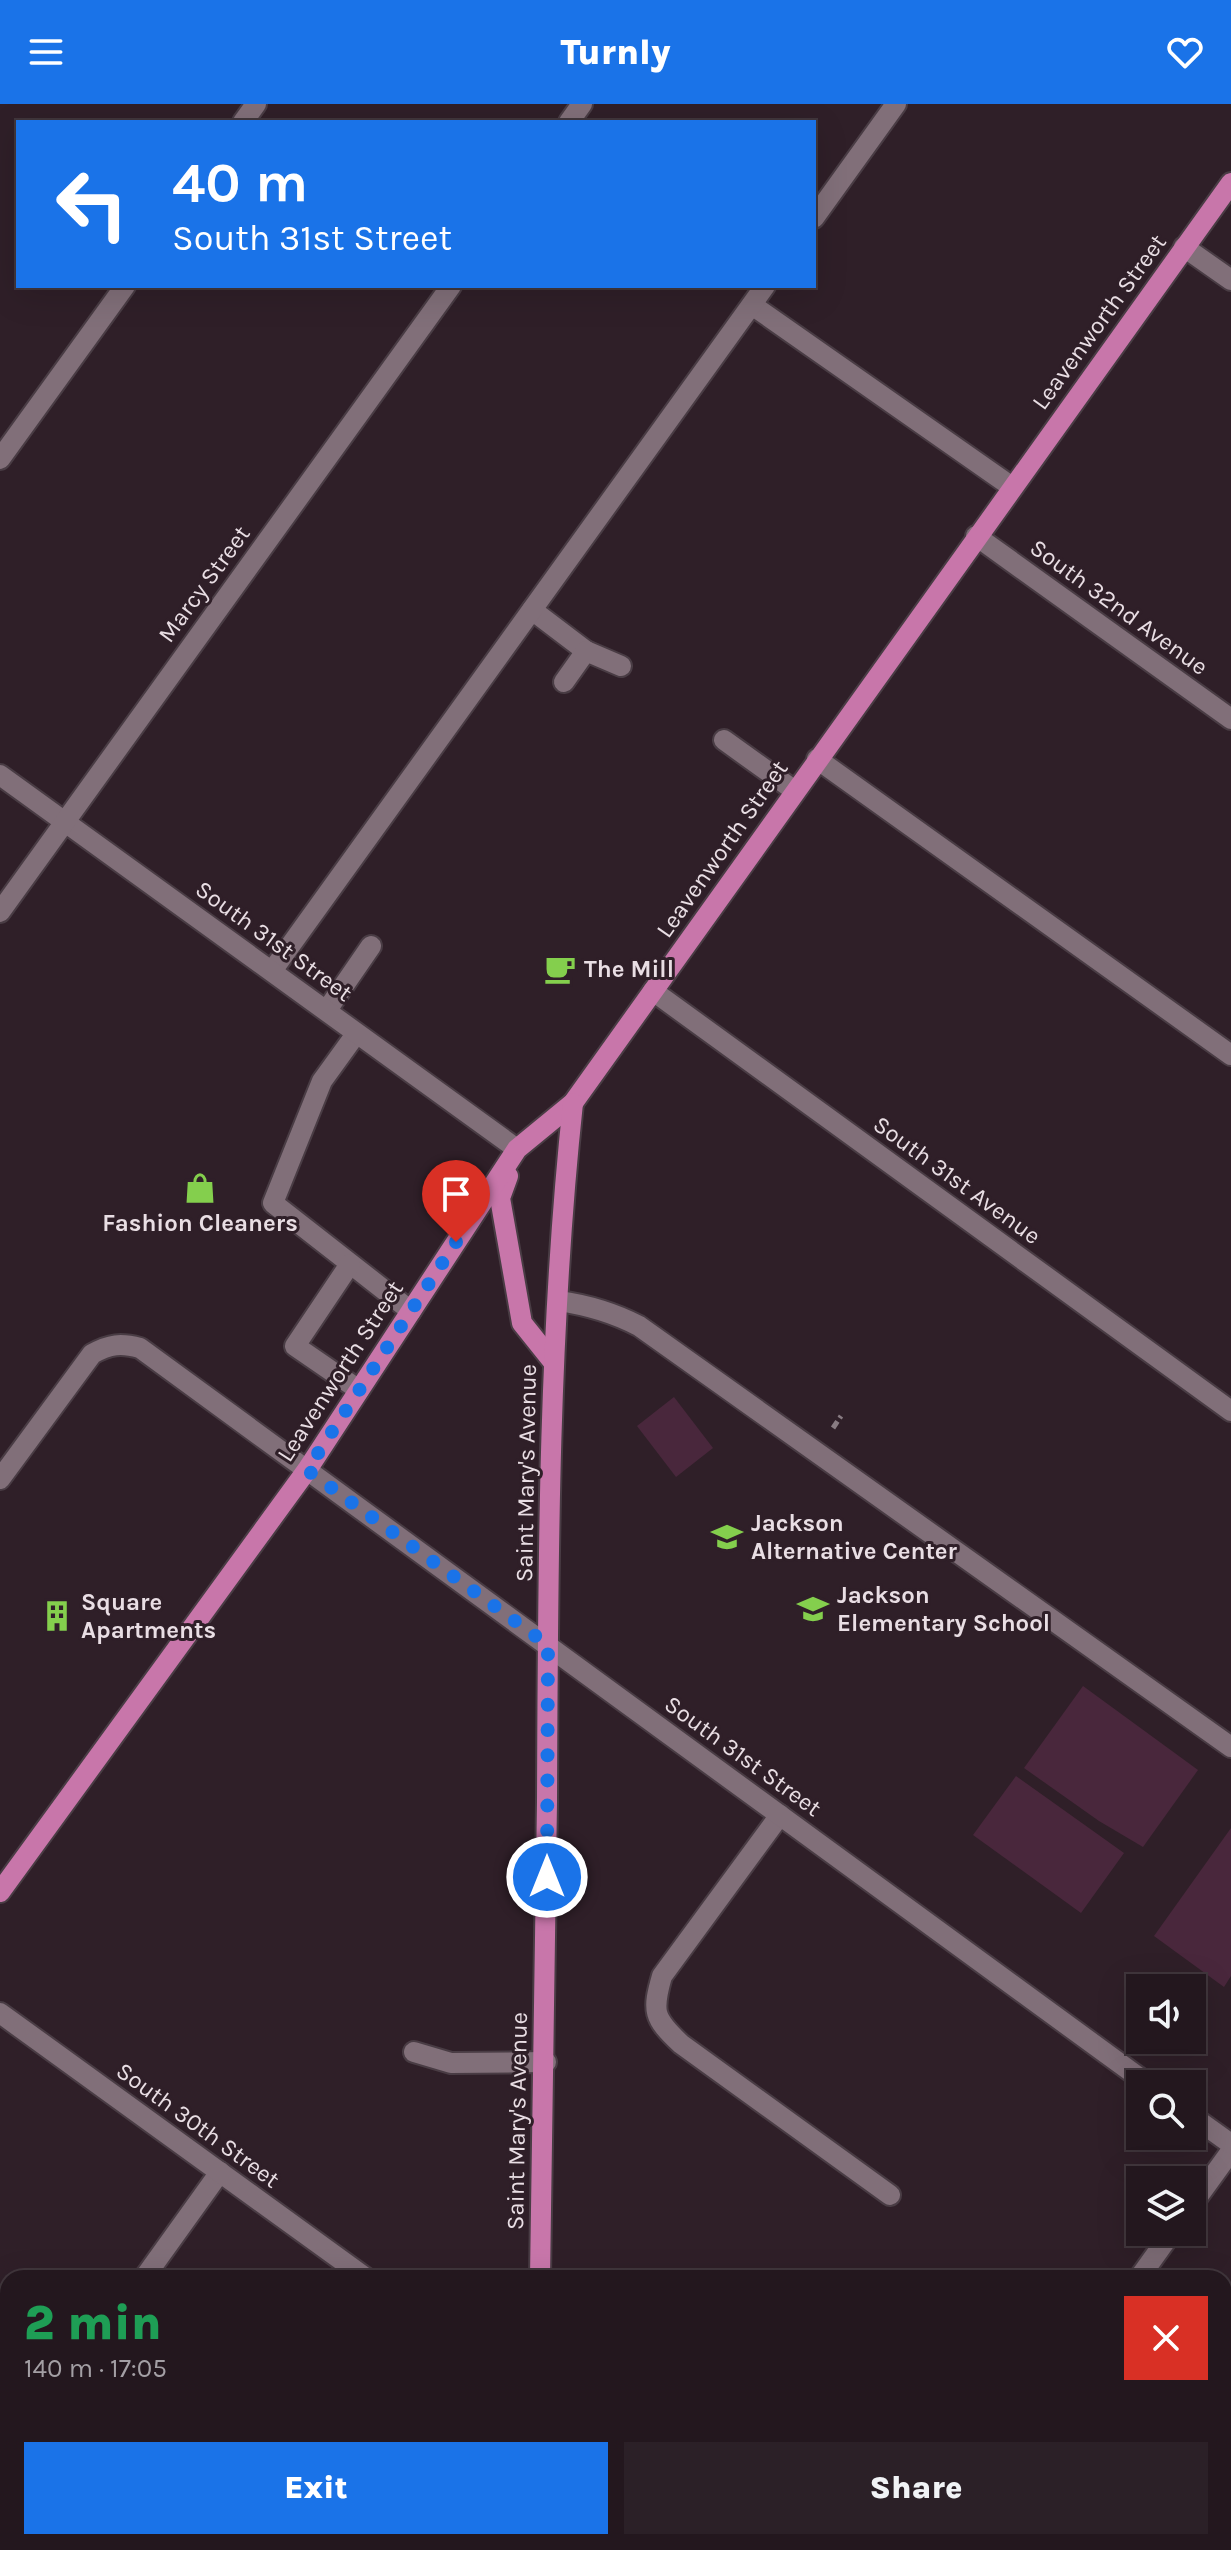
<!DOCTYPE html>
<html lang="en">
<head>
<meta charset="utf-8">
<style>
	body { margin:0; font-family:Karla,sans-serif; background:#2b2027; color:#f1f3f6; height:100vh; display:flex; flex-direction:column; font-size:30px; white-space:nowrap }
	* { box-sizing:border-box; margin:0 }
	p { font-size:26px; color:#a39fa4 }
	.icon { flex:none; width:44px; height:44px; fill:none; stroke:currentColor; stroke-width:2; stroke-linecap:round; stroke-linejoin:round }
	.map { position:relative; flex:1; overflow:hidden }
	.sheet { position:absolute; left:0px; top:2166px; width:1232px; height:280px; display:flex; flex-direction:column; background:#23171e; border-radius:24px 24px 0 0; box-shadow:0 8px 32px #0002,0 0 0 2px #40363c }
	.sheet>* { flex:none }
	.top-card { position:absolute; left:16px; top:16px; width:800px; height:168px; border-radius:0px; box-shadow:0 8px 32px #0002,0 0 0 2px #40363c; background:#1a73e8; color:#fff; overflow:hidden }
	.buttons { position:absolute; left:1126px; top:1870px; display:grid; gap:16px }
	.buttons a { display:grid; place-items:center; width:80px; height:80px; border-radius:0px; background:#23171e; box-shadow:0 8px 32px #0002,0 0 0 2px #40363c; font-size:40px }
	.pin { position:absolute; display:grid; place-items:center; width:68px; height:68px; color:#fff; margin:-82px -34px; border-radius:50% 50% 50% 0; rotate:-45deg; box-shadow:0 0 8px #0007 }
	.pin .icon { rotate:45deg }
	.me { position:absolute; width:88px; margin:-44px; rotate:0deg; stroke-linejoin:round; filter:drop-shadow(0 0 6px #0008) }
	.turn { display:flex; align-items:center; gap:28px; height:168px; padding:0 24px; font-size:36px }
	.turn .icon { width:104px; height:104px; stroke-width:2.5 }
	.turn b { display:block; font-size:56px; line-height:68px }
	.round { display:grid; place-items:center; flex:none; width:84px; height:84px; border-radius:0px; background:#2b2027 }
	.head { display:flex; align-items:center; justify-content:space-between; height:136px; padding:0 24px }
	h1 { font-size:48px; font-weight:800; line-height:60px; color:#1e9e55 }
	.cta { display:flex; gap:16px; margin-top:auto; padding:16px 24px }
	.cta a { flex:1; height:92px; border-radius:0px; background:#1a73e8; color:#fff; font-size:32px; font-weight:800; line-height:92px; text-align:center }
	.cta a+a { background:#2b2027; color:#f1f3f6 }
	header { display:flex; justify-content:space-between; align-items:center; height:104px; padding:0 24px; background:#1a73e8; color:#fff; font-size:36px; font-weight:800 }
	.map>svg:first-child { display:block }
	.green { fill:#49273c }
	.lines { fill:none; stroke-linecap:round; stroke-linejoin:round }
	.service-casing { stroke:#493c44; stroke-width:24 }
	.minor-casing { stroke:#493c44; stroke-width:24 }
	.tertiary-casing { stroke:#493c44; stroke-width:24 }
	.primary-casing { stroke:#493c44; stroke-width:24 }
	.path { stroke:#887b82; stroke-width:5; stroke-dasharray:8 4; stroke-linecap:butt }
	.service { stroke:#816f79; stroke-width:20 }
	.minor { stroke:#816f79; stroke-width:20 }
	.tertiary { stroke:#816f79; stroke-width:20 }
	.primary { stroke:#c876aa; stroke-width:20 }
	.route { stroke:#1a73e8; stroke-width:14; stroke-dasharray:0 25.2 }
	.labels { text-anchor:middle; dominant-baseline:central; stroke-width:6; stroke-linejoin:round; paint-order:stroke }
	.street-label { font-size:24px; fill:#e9dee4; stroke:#2f1f28 }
	.poi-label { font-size:24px; font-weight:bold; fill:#e9dee4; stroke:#2f1f28; text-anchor:start }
</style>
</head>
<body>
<header><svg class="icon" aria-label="menu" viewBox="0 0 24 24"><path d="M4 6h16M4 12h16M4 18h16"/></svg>Turnly<svg class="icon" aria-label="heart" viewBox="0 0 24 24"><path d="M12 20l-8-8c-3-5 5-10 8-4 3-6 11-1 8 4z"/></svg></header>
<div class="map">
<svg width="1231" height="2446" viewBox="0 0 1231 2446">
	<rect width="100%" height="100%" fill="#2f1f28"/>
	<g class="green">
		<polygon points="674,1293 713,1344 676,1373 637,1322"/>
		<polygon points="1083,1582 1198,1666 1143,1743 1099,1717 1024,1664"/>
		<polygon points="1016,1672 1124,1749 1081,1809 973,1731"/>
		<polygon points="1231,1724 1231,1872 1224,1883 1154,1832"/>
		<polygon points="500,2438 531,2438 525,2446 494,2446"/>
	</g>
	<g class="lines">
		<defs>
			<g id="service">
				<polyline points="243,18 256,0"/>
				<polyline points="814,114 896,0"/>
				<polyline points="1184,143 1231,176"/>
				<polyline points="752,201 1012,383"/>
				<polyline points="0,355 125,182"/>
				<polyline points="532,506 586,547"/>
				<polyline points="564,578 586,547 621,562"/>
				<polyline points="724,636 795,687"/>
				<polyline points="817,655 1231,951"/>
				<polyline points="272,867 765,182"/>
				<polyline points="327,906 371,842"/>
				<polyline points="356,930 322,977 273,1099 411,1207"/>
				<polyline points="350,1160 295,1242 359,1286"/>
				<path d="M558,1197c30,4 54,11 81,25l592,421"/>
				<path d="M0,1375l92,-125c18,-10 29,-11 48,-6l167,122"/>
				<path d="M780,1711l-118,161c-10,35 -9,42 19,68l209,151"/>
				<polyline points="414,1948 451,1959 546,1958"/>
				<polyline points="144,2174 220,2068"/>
				<polyline points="1224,2419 1231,2424"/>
				<polyline points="289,2446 295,2438"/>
			</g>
			<g id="minor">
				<polyline points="569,18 582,0"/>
				<polyline points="976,432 1231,615"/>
				<polyline points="0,671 517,1045"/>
				<polyline points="0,808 451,182"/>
				<polyline points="653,887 1231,1307"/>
				<polyline points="0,1909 366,2174"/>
				<polyline points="1192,2101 1231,2047"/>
				<polyline points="1139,2174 1172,2128"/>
				<polyline points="728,2438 739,2446"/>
				<polyline points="943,2446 949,2438"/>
			</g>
			<g id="tertiary">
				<polyline points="307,1366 1148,1980"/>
				<polyline points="1192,2012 1231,2040"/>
				<polyline points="0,2338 8,2344"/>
				<polyline points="137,2438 148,2446"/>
			</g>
			<g id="primary">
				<polyline points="508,1072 500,1094 522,1219 554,1259"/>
				<polyline points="0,1788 307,1366 517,1045 573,999 1231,79"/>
				<path d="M540,2174c3,-159 6,-318 7,-476 1,-233 1,-468 26,-699"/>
				<polyline points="421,2446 427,2438"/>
			</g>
		</defs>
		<use href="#service" class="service-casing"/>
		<use href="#minor" class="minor-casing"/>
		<use href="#tertiary" class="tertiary-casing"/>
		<use href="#primary" class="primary-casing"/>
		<g class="path">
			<polyline points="833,1324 841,1312"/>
			<polyline points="667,2446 673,2438"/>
		</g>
		<use href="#service" class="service"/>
		<use href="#minor" class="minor"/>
		<use href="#tertiary" class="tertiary"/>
		<use href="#primary" class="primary"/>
	</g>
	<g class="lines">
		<polyline class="route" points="456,1138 307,1366 548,1541 547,1773"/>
	</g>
	<defs>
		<symbol id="cafe-bare" viewBox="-9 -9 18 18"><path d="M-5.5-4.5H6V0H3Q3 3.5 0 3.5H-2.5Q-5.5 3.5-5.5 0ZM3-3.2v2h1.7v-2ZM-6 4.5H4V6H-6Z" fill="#84cf4d" stroke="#2f1f28" stroke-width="2.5" paint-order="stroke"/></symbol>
		<symbol id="shop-bare" viewBox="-9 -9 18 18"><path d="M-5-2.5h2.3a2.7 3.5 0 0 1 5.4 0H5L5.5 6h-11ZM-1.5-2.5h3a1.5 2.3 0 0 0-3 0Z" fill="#84cf4d" stroke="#2f1f28" stroke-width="2.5" paint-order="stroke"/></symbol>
		<symbol id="school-bare" viewBox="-9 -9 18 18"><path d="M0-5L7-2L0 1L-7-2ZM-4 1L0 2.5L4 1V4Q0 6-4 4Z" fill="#84cf4d" stroke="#2f1f28" stroke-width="2.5" paint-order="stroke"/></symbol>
		<symbol id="building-bare" viewBox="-9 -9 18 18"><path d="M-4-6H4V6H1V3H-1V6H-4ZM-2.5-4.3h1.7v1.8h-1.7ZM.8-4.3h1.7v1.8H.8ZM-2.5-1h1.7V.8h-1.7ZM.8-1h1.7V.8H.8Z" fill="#84cf4d" stroke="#2f1f28" stroke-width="2.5" paint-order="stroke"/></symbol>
	</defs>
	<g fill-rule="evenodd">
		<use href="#cafe-bare" x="538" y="843" width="44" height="44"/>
		<use href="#shop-bare" x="178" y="1062" width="44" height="44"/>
		<use href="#school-bare" x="705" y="1411" width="44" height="44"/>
		<use href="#school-bare" x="791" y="1483" width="44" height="44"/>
		<use href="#building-bare" x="35" y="1490" width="44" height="44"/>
	</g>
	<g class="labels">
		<g class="street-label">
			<text transform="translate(1099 218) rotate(-54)">Leavenworth Street</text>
			<text transform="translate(204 480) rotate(-54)">Marcy Street</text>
			<text transform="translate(1119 503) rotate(36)">South 32nd Avenue</text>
			<text transform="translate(722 745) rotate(-55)">Leavenworth Street</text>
			<text transform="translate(274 837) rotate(36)">South 31st Street</text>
			<text transform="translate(957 1076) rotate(36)">South 31st Avenue</text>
			<text transform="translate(340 1267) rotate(-57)">Leavenworth Street</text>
			<text transform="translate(526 1369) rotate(-89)">Saint Mary's Avenue</text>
			<text transform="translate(743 1652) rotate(36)">South 31st Street</text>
			<text transform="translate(517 2017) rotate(-89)">Saint Mary's Avenue</text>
			<text transform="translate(198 2021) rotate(36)">South 30th Street</text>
		</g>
		<g class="poi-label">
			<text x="584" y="865">The Mill</text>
			<text x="200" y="1119" text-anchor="middle">Fashion Cleaners</text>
			<text x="751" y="1419">Jackson<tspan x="751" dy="28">Alternative Center</tspan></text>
			<text x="837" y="1491">Jackson<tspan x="837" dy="28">Elementary School</tspan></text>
			<text x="81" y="1498">Square<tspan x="81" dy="28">Apartments</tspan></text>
		</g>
	</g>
</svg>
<div class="buttons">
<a><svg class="icon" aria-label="sound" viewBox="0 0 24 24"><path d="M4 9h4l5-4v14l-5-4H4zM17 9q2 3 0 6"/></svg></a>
<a><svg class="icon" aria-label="search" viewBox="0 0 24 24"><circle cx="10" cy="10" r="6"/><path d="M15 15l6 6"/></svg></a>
<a><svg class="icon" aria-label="layers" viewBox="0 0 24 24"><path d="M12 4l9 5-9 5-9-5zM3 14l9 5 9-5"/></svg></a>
</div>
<div class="pin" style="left:456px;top:1138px;background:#d93025"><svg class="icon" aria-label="arrive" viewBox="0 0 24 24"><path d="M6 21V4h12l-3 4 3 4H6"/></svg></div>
<svg class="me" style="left:547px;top:1773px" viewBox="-20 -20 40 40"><circle r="17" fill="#1a73e8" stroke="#fff" stroke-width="3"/><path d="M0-11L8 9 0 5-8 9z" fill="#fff"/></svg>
<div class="top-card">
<div class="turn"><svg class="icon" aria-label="left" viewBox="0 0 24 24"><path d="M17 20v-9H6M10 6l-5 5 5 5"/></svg><div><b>40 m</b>South 31st Street</div></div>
</div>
<section class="sheet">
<div class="head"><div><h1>2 min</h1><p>140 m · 17:05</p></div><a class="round" style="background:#d93025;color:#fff"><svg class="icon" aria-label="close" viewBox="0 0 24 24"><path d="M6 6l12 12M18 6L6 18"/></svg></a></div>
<div class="cta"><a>Exit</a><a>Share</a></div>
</section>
</div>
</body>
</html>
